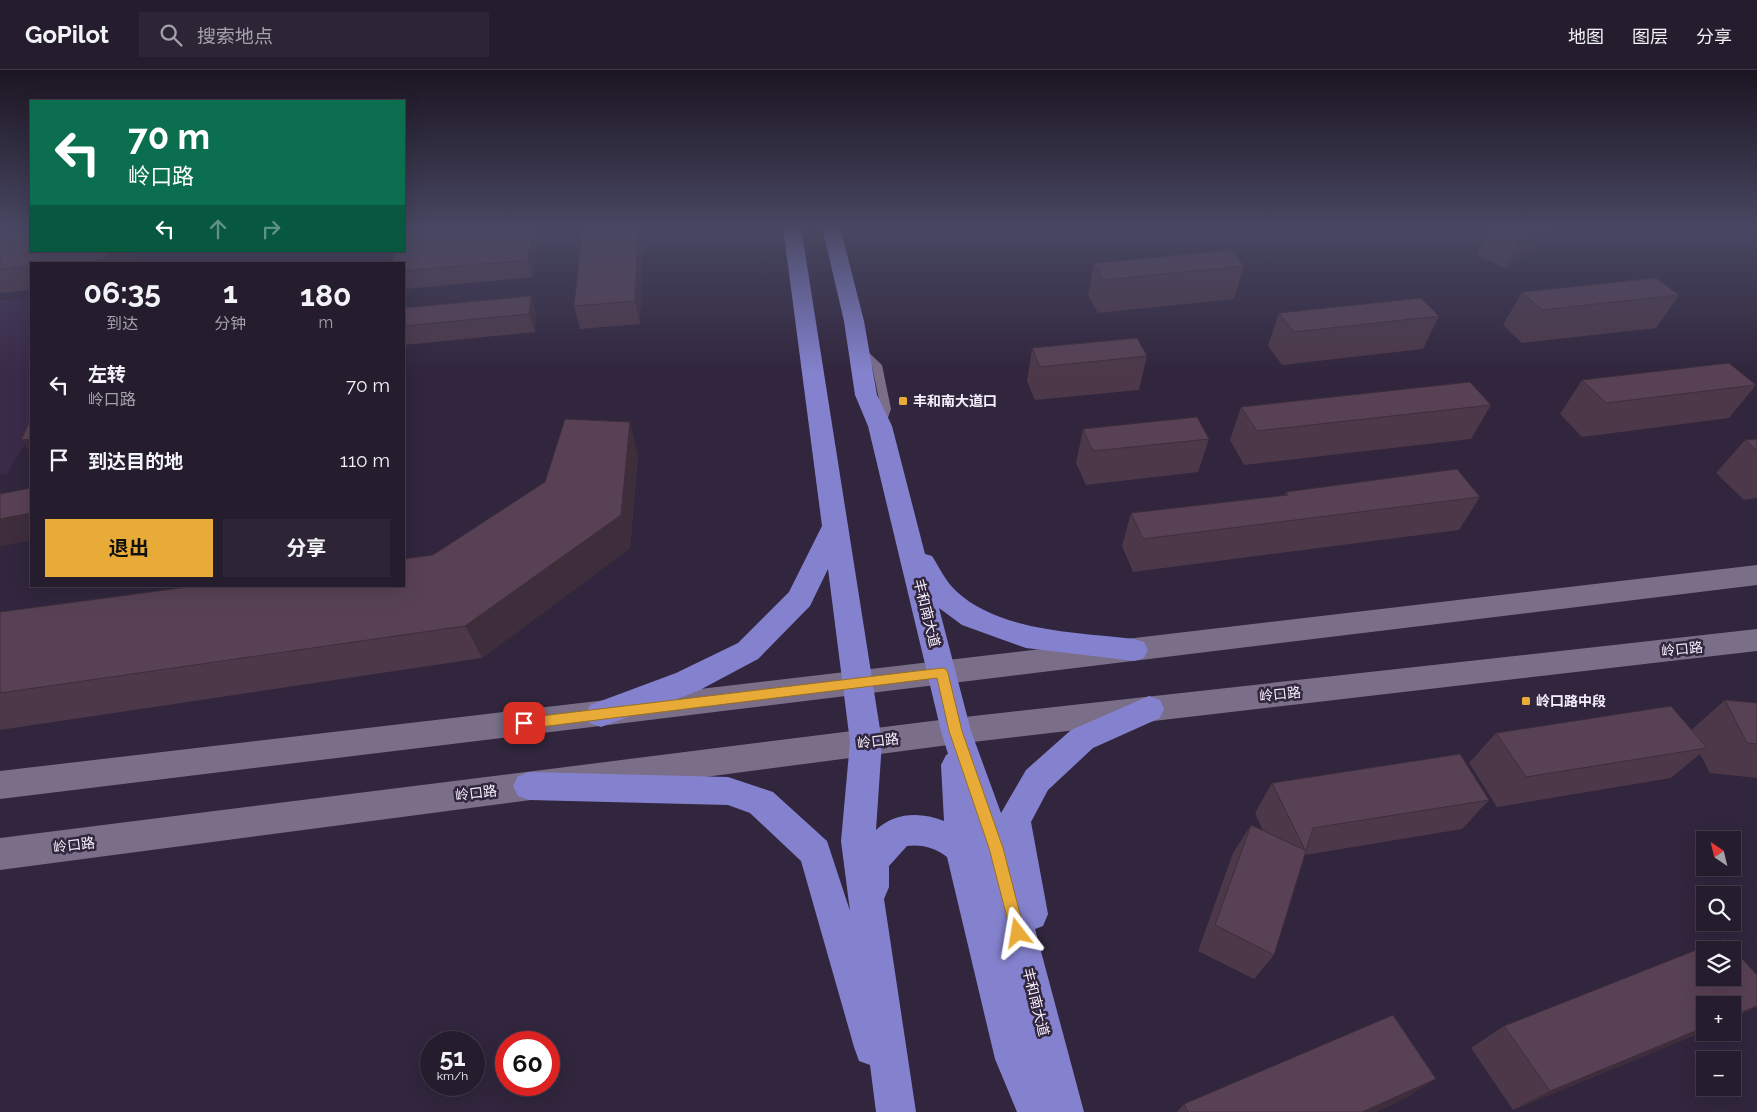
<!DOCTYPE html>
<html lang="zh">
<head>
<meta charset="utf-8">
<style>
	body { margin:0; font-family:Raleway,"Noto Sans SC",sans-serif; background:#2d2536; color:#f1f3f6; height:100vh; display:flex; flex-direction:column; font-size:19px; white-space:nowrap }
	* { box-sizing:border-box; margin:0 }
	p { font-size:16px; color:#a3a1aa }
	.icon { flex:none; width:28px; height:28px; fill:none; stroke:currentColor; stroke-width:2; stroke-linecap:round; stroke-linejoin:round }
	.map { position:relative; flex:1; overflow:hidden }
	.sheet { position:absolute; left:30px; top:192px; width:375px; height:325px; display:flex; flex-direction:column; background:#251c2e; border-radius:0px; box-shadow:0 5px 20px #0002,0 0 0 1px #423a4a }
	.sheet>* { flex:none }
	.guide { position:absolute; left:30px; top:30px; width:375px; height:152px; border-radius:0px; box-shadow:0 5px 20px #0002,0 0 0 1px #423a4a; background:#0b6e4f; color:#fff; overflow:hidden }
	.needle { width:32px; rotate:325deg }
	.controls { position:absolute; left:1696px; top:761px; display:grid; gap:10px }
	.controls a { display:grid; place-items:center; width:45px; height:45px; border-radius:0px; background:#251c2e; box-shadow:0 5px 20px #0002,0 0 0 1px #423a4a; font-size:25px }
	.speed { position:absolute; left:420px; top:961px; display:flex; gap:10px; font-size:25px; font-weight:700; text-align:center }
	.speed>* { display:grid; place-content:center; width:65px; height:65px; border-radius:50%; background:#251c2e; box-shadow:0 5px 20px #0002,0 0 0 1px #423a4a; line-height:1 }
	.speed small { font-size:12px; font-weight:400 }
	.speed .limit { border:8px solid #d22; background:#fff; color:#111 }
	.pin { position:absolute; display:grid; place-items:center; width:42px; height:42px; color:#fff; margin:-21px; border-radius:10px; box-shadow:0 2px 8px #0006 }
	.me { position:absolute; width:55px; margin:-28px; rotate:346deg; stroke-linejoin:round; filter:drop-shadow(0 0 4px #0008) }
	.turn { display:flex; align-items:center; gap:18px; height:105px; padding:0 15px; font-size:22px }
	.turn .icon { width:65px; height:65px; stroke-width:2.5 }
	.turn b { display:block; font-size:35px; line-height:42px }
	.lanes { display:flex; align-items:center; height:48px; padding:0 15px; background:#0003; justify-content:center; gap:25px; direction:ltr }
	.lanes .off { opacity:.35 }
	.eta { display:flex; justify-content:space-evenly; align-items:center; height:85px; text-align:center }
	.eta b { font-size:30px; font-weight:700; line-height:35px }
	.action { display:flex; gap:10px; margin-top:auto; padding:10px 15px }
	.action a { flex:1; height:58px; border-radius:0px; background:#e9ab38; color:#111; font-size:20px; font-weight:700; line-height:58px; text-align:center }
	.action a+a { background:#2d2536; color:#f1f3f6 }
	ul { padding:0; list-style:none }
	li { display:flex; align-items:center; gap:15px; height:75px; padding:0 15px }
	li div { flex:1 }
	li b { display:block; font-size:19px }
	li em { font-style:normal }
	header { display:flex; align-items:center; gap:30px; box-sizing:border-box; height:70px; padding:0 25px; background:#251c2e; border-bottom:1px solid #423a4a }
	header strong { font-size:24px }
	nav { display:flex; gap:28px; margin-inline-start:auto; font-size:18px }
	.search { width:350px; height:45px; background:#2d2536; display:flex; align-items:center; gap:12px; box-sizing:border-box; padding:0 18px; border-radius:0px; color:#a3a1aa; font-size:19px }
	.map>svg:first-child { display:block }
	.built { fill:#3a2b49 }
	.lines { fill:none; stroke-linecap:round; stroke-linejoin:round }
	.service { fill:#7a6e89; fill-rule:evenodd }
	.tertiary { fill:#7a6e89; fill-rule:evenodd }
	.primary { fill:#8482ce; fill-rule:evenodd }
	.wall { fill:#4c3848 }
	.shaded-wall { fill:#3e2e3b }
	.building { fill:#584154; stroke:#3e2e3b; fill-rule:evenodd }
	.route { fill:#e9ab38; stroke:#976f24 }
	.poi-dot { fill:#e9ab38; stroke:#31263d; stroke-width:2 }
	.labels { text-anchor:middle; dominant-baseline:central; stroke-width:5; stroke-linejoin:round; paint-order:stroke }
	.poi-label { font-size:14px; font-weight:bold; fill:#f6f0fd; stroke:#31263d; text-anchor:start }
	.street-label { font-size:14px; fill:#f6f0fd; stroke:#31263d }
</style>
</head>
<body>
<header>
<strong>GoPilot</strong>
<div class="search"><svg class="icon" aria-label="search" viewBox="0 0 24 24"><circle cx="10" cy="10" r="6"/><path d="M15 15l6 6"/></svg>搜索地点</div>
<nav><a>地图</a><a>图层</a><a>分享</a></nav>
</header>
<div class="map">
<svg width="1757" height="1042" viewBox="0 0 1757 1042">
	<rect width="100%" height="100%" fill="#31263d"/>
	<polygon class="built" points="31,228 31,364 7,404 0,405 0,230"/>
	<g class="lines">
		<polygon class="service" points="860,276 863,277 882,295 891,339 885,356 880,359 875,356 881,339 872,296 855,279"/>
		<g class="tertiary">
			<polygon points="1757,495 1757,515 0,729 0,701"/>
			<polygon points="1757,559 1757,581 956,674 0,800 0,768 956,648"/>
		</g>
		<path class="primary" d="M783,157h18l81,515 -6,88c19,-18 45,-18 68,-9l-3,-56 5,-10 2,-1 -7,-23 -73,-305 -13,-31 -11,-74 -22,-94h18l24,94 13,74 15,31 33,128 7,2c7,11 14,26 24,35 44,41 121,41 178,48l10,3 4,8 -4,8 -10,3 -108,-13 -64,-23 -23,-17 32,123 30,82 25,-43 45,-40 78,-34 11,4 4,9 -4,9 -67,30 -45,42 -17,32 17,92 -5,12 -8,3 49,183h-67l-22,-53 -48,-202c-12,-9 -24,-13 -40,-11l-18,20v21l-5,12 32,213h-40l-6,-47 -11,-4 -5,-14 -53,-186 -51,-48 -22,-8 -199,-5 -11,-4 -5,-10 5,-10 11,-4 199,5 45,15 54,49 23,70 -9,-70 9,-99 -22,-173 -18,37 -52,53 -60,32 -97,36 -11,-4 -4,-9 4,-9 86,-32 62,-30 51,-51 33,-66z"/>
	</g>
	<g class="wall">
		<polygon points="0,157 138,181 130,194 31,194 31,220 0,223"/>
		<polygon points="538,157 533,207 404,219 404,194"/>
		<polygon points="643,157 640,254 580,259 574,236"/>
		<polygon points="1491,157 1563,157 1505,198 1477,185"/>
		<polygon points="1094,193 1244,196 1234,229 1098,243 1088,225"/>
		<polygon points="1522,222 1679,225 1656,258 1522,273 1503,255"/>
		<polygon points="531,226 536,244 535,262 404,275 404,238"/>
		<polygon points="1279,243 1439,246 1423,279 1282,295 1268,276"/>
		<polygon points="1032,278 1147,286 1139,320 1035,330 1027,311"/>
		<polygon points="1582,310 1756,315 1729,348 1582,367 1560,344"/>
		<polygon points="1491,335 1471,369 1244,395 1230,370 1241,337"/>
		<polygon points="1083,359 1209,369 1198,402 1086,415 1076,393"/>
		<polygon points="1757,369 1757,428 1744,430 1716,403 1745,370"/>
		<polygon points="638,385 630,478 482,588 0,660 0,542 433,485"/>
		<polygon points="1286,422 1480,427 1459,460 1133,502 1122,476 1131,443 1284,426"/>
		<polygon points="1725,630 1757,633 1757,708 1710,703 1700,684 1671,708 1497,737 1469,693 1496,663 1691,660"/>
		<polygon points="1272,713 1489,730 1462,759 1305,785 1274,885 1254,909 1198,881 1233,783 1251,755 1263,761 1255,743"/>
		<polygon points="1757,905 1757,937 1732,949 1732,935 1705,935 1705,961 1513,1040 1471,978 1504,956"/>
		<polygon points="1406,1028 1376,1042 1177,1042 1184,1034"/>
	</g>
	<g class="shaded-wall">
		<polygon points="532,157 538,157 533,207 528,190"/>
		<polygon points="638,157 643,157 640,254 635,231"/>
		<polygon points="1535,157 1563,157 1505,198 1522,166"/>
		<polygon points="110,181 138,181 130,194 106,194 104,190"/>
		<polygon points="531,226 536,244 535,262 529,244"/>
		<polygon points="630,352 638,385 630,478 482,588 465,556"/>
		<polygon points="31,369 31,383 21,370"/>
		<polygon points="31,443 31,470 0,477 0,449"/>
		<polygon points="1757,936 1757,937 1732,949 1732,946"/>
		<polygon points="1705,957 1705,961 1513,1040 1550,1021"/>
		<polygon points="1436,1009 1406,1028 1376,1042 1362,1042"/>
	</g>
	<g class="building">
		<polygon points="0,157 31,157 31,181 110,181 104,190 62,194 31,194 31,196 0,199"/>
		<polygon points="404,157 532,157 528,190 404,201 404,194 391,194 395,181 404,181"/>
		<polygon points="583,157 638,157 635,231 574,236"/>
		<polygon points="1502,157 1535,157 1522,166"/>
		<polygon points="1231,180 1244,196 1104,210 1094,193"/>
		<polygon points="1656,208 1679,225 1542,240 1522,222"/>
		<polygon points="531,226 529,244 404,256 404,238"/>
		<polygon points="1421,228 1439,246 1294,262 1279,243"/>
		<polygon points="1137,268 1147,286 1040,297 1032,278"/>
		<polygon points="1729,293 1756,315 1606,333 1582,310"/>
		<polygon points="1470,312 1491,335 1257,361 1241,337"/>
		<polygon points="1197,347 1209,369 1093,381 1083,359"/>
		<polygon points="31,349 31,369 21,370"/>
		<polygon points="565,349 630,352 621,445 465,556 0,623 0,542 195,516 404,516 404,489 433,485 545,412"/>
		<polygon points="1757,369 1757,381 1745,370"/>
		<polygon points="1457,399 1480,427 1143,469 1131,443 1288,425 1286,422"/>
		<polygon points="31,418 31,443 0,449 0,424"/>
		<polygon points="1725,630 1757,633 1757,674 1747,673"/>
		<polygon points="1671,636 1707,678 1526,707 1496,663"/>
		<polygon points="1460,684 1489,730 1313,758 1274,885 1215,855 1251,755 1305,780 1272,713"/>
		<path d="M1724,869l33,36v31l-25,10v-11h-27v22l-155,64 -46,-65zM1705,880h27v28h-27z"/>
		<polygon points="1393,945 1436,1009 1362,1042 1188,1042 1184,1034"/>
	</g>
	<linearGradient id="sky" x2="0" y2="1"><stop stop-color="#1b1522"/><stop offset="0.52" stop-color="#484762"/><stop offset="1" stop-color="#484762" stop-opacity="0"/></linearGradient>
	<rect width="1757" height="303" fill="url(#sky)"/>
	<polygon class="route" points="942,598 946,599 948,603 962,661 1003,778 1025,863 1023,868 1018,870 1013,868 1011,863 989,778 949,661 937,608 524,659 519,657 517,653 519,650 524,648"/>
	<g class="poi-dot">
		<rect x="898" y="326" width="10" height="10" rx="2.5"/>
		<rect x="1521" y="626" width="10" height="10" rx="2.5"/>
	</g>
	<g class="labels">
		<g class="poi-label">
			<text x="913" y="331">丰和南大道口</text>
			<text x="1536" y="631">岭口路中段</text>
		</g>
		<g class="street-label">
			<text transform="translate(927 543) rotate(76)">丰和南大道</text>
			<text transform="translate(1682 579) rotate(-6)">岭口路</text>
			<text transform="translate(1280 624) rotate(-6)">岭口路</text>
			<text transform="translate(878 671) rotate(-7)">岭口路</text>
			<text transform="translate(476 723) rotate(-7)">岭口路</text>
			<text transform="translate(74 775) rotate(-7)">岭口路</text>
			<text transform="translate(1036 932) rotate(76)">丰和南大道</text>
		</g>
	</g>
</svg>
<div class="controls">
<a><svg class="needle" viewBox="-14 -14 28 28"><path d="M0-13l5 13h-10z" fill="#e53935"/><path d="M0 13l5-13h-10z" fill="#a3a1aa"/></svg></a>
<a><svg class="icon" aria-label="search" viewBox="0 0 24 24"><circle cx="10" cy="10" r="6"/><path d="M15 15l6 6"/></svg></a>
<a><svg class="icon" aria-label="layers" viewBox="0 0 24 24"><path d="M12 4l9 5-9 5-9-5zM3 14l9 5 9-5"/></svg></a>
<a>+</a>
<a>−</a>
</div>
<div class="speed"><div>51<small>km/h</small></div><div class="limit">60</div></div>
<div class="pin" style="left:524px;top:653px;background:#d93025"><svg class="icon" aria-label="arrive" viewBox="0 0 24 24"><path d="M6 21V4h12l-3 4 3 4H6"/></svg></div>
<svg class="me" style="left:1018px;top:863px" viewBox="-20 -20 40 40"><path d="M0-17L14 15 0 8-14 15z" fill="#e9ab38" stroke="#fff" stroke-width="4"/></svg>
<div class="guide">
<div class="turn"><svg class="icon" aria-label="left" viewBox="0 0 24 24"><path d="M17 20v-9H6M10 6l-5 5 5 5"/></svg><div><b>70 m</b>岭口路</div></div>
<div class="lanes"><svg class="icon" aria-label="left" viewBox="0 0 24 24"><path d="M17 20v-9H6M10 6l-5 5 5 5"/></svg><svg class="icon off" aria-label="ahead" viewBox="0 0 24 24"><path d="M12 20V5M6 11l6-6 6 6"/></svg><svg class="icon off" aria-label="right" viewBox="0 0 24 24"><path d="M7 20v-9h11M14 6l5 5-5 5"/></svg></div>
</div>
<section class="sheet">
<div class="eta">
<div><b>06:35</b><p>到达</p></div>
<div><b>1</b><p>分钟</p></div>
<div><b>180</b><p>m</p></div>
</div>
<ul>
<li><svg class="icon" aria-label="left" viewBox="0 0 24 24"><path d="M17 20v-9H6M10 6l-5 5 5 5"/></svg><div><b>左转</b><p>岭口路</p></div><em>70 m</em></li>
<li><svg class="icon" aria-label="arrive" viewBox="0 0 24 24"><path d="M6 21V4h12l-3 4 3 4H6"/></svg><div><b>到达目的地</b></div><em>110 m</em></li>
</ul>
<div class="action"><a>退出</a><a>分享</a></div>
</section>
</div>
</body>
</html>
